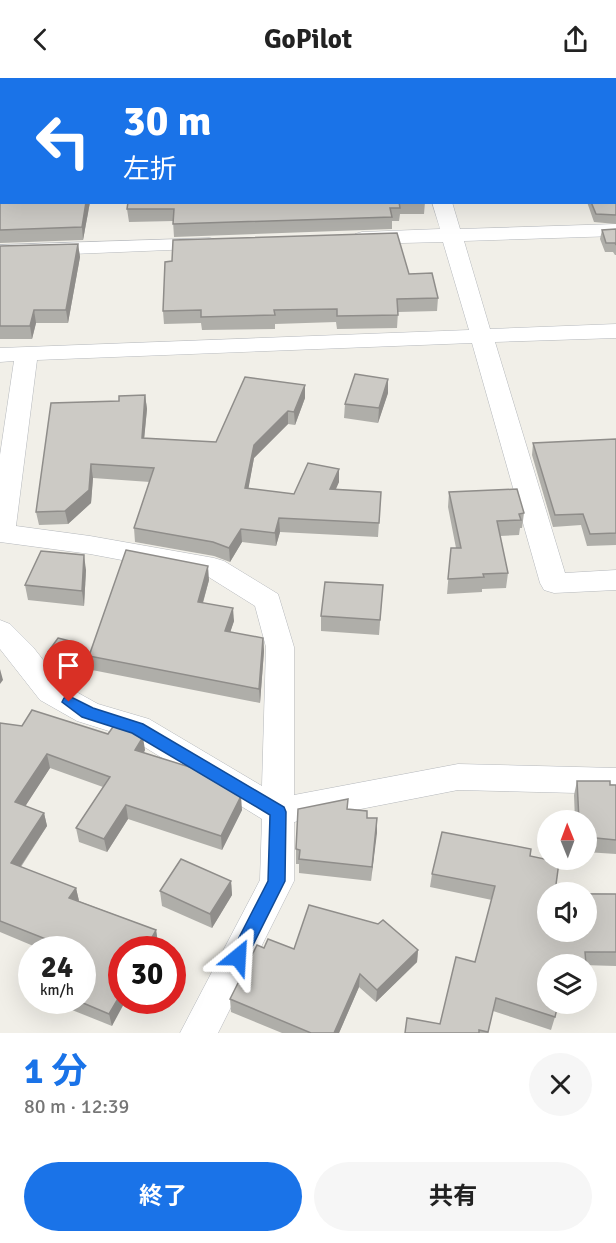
<!DOCTYPE html>
<html lang="ja">
<head>
<meta charset="utf-8">
<style>
	body { margin:0; font-family:Signika,"Noto Sans JP",sans-serif; background:#f6f6f6; color:#222; height:100vh; display:flex; flex-direction:column; font-size:22px; white-space:nowrap }
	* { box-sizing:border-box; margin:0 }
	p { font-size:20px; color:#767676 }
	.icon { flex:none; width:33px; height:33px; fill:none; stroke:currentColor; stroke-width:2; stroke-linecap:round; stroke-linejoin:round }
	.map { position:relative; height:955px; overflow:hidden }
	.details { display:flex; flex-direction:column; background:#fff; flex:1 }
	.details>* { flex:none }
	.guide { position:absolute; left:0px; top:0px; width:616px; height:126px; box-shadow:0 6px 24px #0002; background:#1a73e8; color:#fff; overflow:hidden }
	.needle { width:39px; rotate:359deg }
	.controls { position:absolute; left:537px; top:732px; display:grid; gap:12px }
	.controls a { display:grid; place-items:center; width:60px; height:60px; border-radius:50%; background:#fff; box-shadow:0 6px 24px #0002; font-size:30px }
	.speed { position:absolute; left:18px; top:858px; display:flex; gap:12px; font-size:30px; font-weight:700; text-align:center }
	.speed>* { display:grid; place-content:center; width:78px; height:78px; border-radius:50%; background:#fff; box-shadow:0 6px 24px #0002; line-height:1 }
	.speed small { font-size:15px; font-weight:400 }
	.speed .limit { border:9px solid #d22; background:#fff; color:#111 }
	.pin { position:absolute; display:grid; place-items:center; width:51px; height:51px; color:#fff; margin:-62px -26px; border-radius:50% 50% 50% 0; rotate:-45deg; box-shadow:0 0 6px #0007 }
	.pin .icon { rotate:45deg }
	.me { position:absolute; width:66px; margin:-33px; rotate:27deg; stroke-linejoin:round; filter:drop-shadow(0 0 4px #0008) }
	.turn { display:flex; align-items:center; gap:21px; height:126px; padding:0 24px; font-size:27px }
	.turn .icon { width:78px; height:78px; stroke-width:2.5 }
	.turn b { display:block; font-size:42px; line-height:51px }
	.round { display:grid; place-items:center; flex:none; width:63px; height:63px; border-radius:32px; background:#f6f6f6 }
	.headline { display:flex; align-items:center; justify-content:space-between; height:102px; padding:0 24px }
	h1 { font-size:36px; font-weight:700; line-height:45px; color:#1a73e8 }
	.cta { display:flex; gap:12px; margin-top:auto; padding:12px 24px }
	.cta a { flex:1; height:69px; border-radius:36px; background:#1a73e8; color:#fff; font-size:24px; font-weight:700; line-height:69px; text-align:center }
	.cta a+a { background:#f6f6f6; color:#222 }
	header { display:flex; justify-content:space-between; align-items:center; height:78px; padding:0 24px; background:#fff; font-size:27px; font-weight:700 }
	.map>svg:first-child { display:block }
	.lines { fill:none; stroke-linecap:round; stroke-linejoin:round }
	.minor-casing { stroke:#b5b8bc; stroke-width:1 }
	.minor { fill:#fff; fill-rule:evenodd }
	.wall { fill:#afaea9 }
	.shaded-wall { fill:#8f8d8a }
	.building { fill:#cccac5; stroke:#8f8d8a; stroke-width:1.5 }
	.route { fill:#1a73e8; stroke:#114b97; stroke-width:1.5 }
</style>
</head>
<body>
<header><svg class="icon" aria-label="back" viewBox="0 0 24 24"><path d="M15 5l-7 7 7 7"/></svg>GoPilot<svg class="icon" aria-label="share" viewBox="0 0 24 24"><path d="M12 15V3M7 8l5-5 5 5M5 13v7h14v-7"/></svg></header>
<div class="map">
<svg width="616" height="955" viewBox="0 0 616 955">
	<rect width="100%" height="100%" fill="#f1efe8"/>
	<g class="lines">
		<defs>
			<g id="minor">
				<polygon points="180,0 245,0 179,2"/>
				<polygon points="0,1 4,2 2,2 2,11"/>
				<rect x="615" y="60" width="1" height="10"/>
				<polygon points="432,124 452,124 460,151 616,146 616,158 464,163 490,251 616,246 616,260 495,264 565,495 616,492 616,512 554,515 544,512 540,505 472,265 37,282 16,448 90,458 214,480 224,483 278,516 294,569 294,717 458,686 616,690 616,716 458,712 294,744 294,803 218,955 180,955 260,802 262,741 128,659 77,643 40,622 0,571 0,542 10,546 33,569 62,606 98,626 149,641 262,708 266,569 255,528 207,498 90,476 0,464 0,377 14,283 0,284 0,270 469,252 443,164 362,166 355,164 352,160 355,156 362,154 440,151"/>
				<polygon points="210,160 217,162 220,166 217,170 0,179 0,167"/>
			</g>
		</defs>
		<use href="#minor" class="minor-casing"/>
		<use href="#minor" class="minor"/>
	</g>
	<g class="wall">
		<polygon points="6,0 57,0 6,1"/>
		<polygon points="0,79 90,124 83,162 0,165"/>
		<polygon points="616,100 616,146 594,144 587,124 615,124"/>
		<polygon points="128,124 425,124 424,136 400,136 399,143 392,143 392,151 174,159 173,143 129,144 127,131"/>
		<polygon points="616,151 616,177 615,177 613,174 605,174 600,161 602,152"/>
		<polygon points="78,166 80,179 68,245 36,245 32,261 0,261 0,262 0,168"/>
		<polygon points="409,196 438,220 437,233 398,234 397,250 337,251 336,244 275,246 275,251 202,252 201,245 164,246 163,233"/>
		<polygon points="305,307 305,320 295,347 288,346 254,380 248,411 294,416 339,404 335,411 381,414 378,459 280,454 276,468 242,464 230,484 214,478 135,464 134,450 150,404 93,400 91,425 68,446 39,447 36,434 119,323 145,317 147,331 144,360 216,364"/>
		<polygon points="388,315 378,345 344,340 345,326"/>
		<polygon points="616,361 616,467 587,468 581,447 553,449 532,377 533,365"/>
		<polygon points="449,414 524,435 522,450 520,450 519,457 500,458 508,495 506,510 482,511 482,514 447,516 451,470 456,470 448,429"/>
		<polygon points="86,492 84,528 28,522 25,507"/>
		<polygon points="209,502 203,525 234,543 230,554 263,560 264,573 260,625 92,592 89,578"/>
		<polygon points="383,507 379,557 321,553 321,538"/>
		<polygon points="48,574 81,580 79,604 59,599 51,589"/>
		<polygon points="0,645 145,672 144,675 242,732 222,772 128,741 107,774 79,764 76,750 103,709 50,690 25,728 44,735 47,748 21,789 76,810 79,823 156,852 158,865 154,872 122,872 112,948 57,926 56,922 82,922 82,872 43,872 0,854"/>
		<polygon points="577,703 616,707 616,776 586,774 586,742 575,742 574,717"/>
		<polygon points="348,721 347,731 367,740 377,740 371,803 299,795 299,786 296,786 296,771"/>
		<polygon points="530,778 555,814 616,816 616,888 548,886 555,939 551,952 493,933 488,955 405,955 440,946 475,884 492,822 430,809 432,796"/>
		<polygon points="231,803 232,817 212,850 162,828 160,813"/>
		<polygon points="264,870 294,871 418,872 417,884 376,924 359,909 339,955 282,955 231,934 230,921"/>
	</g>
	<g class="shaded-wall">
		<polygon points="86,124 90,124 83,162 82,149"/>
		<polygon points="78,166 80,179 68,245 66,232"/>
		<polygon points="34,232 36,245 32,261 30,248"/>
		<polygon points="388,301 388,315 378,345 379,330"/>
		<polygon points="305,307 305,320 295,347 294,334"/>
		<polygon points="145,317 147,331 143,373 142,360"/>
		<polygon points="288,333 288,346 254,380 246,424 245,410 254,367"/>
		<polygon points="91,386 93,400 91,425 68,446 65,433"/>
		<polygon points="339,391 339,404 330,425 330,411"/>
		<polygon points="279,440 280,454 276,468 275,455"/>
		<polygon points="241,451 242,464 230,484 229,470"/>
		<polygon points="84,477 86,492 84,528 82,513"/>
		<polygon points="208,488 209,502 199,538 198,524"/>
		<polygon points="233,530 234,543 226,567 225,553"/>
		<polygon points="263,560 264,573 260,625 259,611"/>
		<polygon points="78,565 81,580 79,604 76,589"/>
		<polygon points="0,591 3,602 0,606"/>
		<polygon points="143,659 145,672 137,685 135,672"/>
		<polygon points="47,676 50,690 19,738 15,724"/>
		<polygon points="241,718 242,732 222,772 221,758"/>
		<polygon points="126,727 128,741 107,774 104,761"/>
		<polygon points="44,735 47,748 14,798 11,785"/>
		<polygon points="377,740 377,755 371,803 372,789"/>
		<polygon points="231,803 232,817 212,850 210,836"/>
		<polygon points="76,810 79,823 69,820"/>
		<polygon points="156,852 158,865 154,872 145,872"/>
		<polygon points="418,872 417,884 376,924 377,912"/>
		<polygon points="360,896 359,909 339,955 334,955"/>
		<polygon points="122,914 122,922 126,922 112,948 109,936"/>
	</g>
	<g class="building">
		<polygon points="251,0 517,0 518,2 251,2"/>
		<polygon points="0,79 2,79 2,124 86,124 82,149 0,152"/>
		<polygon points="615,100 616,100 616,137 596,136 591,124 615,124"/>
		<polygon points="128,124 399,124 400,130 390,130 392,139 173,146 174,131 127,131"/>
		<polygon points="616,151 616,167 615,165 606,165 602,152"/>
		<polygon points="397,155 409,196 432,195 438,220 397,221 398,237 337,238 337,231 274,232 275,237 201,239 201,232 163,233 165,184 172,183 173,162"/>
		<polygon points="78,166 66,232 34,232 30,248 0,248 0,168"/>
		<polygon points="355,296 388,301 379,330 345,326"/>
		<polygon points="245,299 305,307 294,334 288,333 254,367 245,410 294,416 308,385 339,391 330,411 381,414 379,445 279,440 275,455 241,451 229,470 213,464 134,450 154,390 91,386 89,412 65,433 36,434 51,325 119,323 119,318 145,317 142,360 216,364"/>
		<polygon points="616,361 616,455 590,456 583,436 555,437 533,365"/>
		<polygon points="517,411 524,435 519,436 521,442 497,443 508,495 483,496 484,499 448,501 451,470 461,470 449,414"/>
		<polygon points="126,472 208,488 198,524 233,530 225,553 263,560 259,611 89,578"/>
		<polygon points="41,473 84,477 82,513 25,507"/>
		<polygon points="325,504 383,507 380,542 321,538"/>
		<polygon points="58,560 78,565 76,589 56,584 48,574"/>
		<polygon points="32,632 108,656 115,646 143,659 135,672 196,691 241,718 221,758 126,727 104,761 76,750 110,699 47,676 15,724 44,735 11,785 76,810 69,820 156,852 145,872 122,872 122,914 109,936 76,922 82,922 82,872 65,872 66,869 0,843 0,645 22,648"/>
		<polygon points="577,703 610,703 610,707 616,707 616,762 586,759 586,742 579,742"/>
		<polygon points="348,721 347,731 367,733 367,740 377,740 372,789 299,781 300,772 296,771 298,731"/>
		<polygon points="442,754 531,771 530,778 559,784 555,814 548,814 548,854 586,854 586,816 616,816 616,874 585,874 586,886 548,886 548,926 558,926 555,939 496,920 488,954 479,952 479,955 405,955 407,940 440,946 456,879 475,884 495,808 432,796"/>
		<polygon points="181,781 231,803 210,836 160,813"/>
		<polygon points="309,827 378,846 383,842 418,872 377,912 360,896 334,955 311,955 230,921 257,867 264,870 268,861 294,871"/>
	</g>
	<polygon class="route" points="69,618 93,630 143,646 284,729 286,734 285,803 244,885 238,887 232,885 229,879 268,803 270,737 132,655 82,639 62,624 64,620"/>
</svg>
<div class="controls">
<a><svg class="needle" viewBox="-14 -14 28 28"><path d="M0-13l5 13h-10z" fill="#e53935"/><path d="M0 13l5-13h-10z" fill="#767676"/></svg></a>
<a><svg class="icon" aria-label="sound" viewBox="0 0 24 24"><path d="M4 9h4l5-4v14l-5-4H4zM17 9q2 3 0 6"/></svg></a>
<a><svg class="icon" aria-label="layers" viewBox="0 0 24 24"><path d="M12 4l9 5-9 5-9-5zM3 14l9 5 9-5"/></svg></a>
</div>
<div class="speed"><div>24<small>km/h</small></div><div class="limit">30</div></div>
<div class="pin" style="left:69px;top:624px;background:#d93025"><svg class="icon" aria-label="arrive" viewBox="0 0 24 24"><path d="M6 21V4h12l-3 4 3 4H6"/></svg></div>
<svg class="me" style="left:238px;top:879px" viewBox="-20 -20 40 40"><path d="M0-17L14 15 0 8-14 15z" fill="#1a73e8" stroke="#fff" stroke-width="4"/></svg>
<div class="guide">
<div class="turn"><svg class="icon" aria-label="left" viewBox="0 0 24 24"><path d="M17 20v-9H6M10 6l-5 5 5 5"/></svg><div><b>30 m</b>左折</div></div>
</div>
</div>
<section class="details">
<div class="headline"><div><h1>1 分</h1><p>80 m · 12:39</p></div><a class="round"><svg class="icon" aria-label="close" viewBox="0 0 24 24"><path d="M6 6l12 12M18 6L6 18"/></svg></a></div>
<div class="cta"><a>終了</a><a>共有</a></div>
</section>
</body>
</html>
